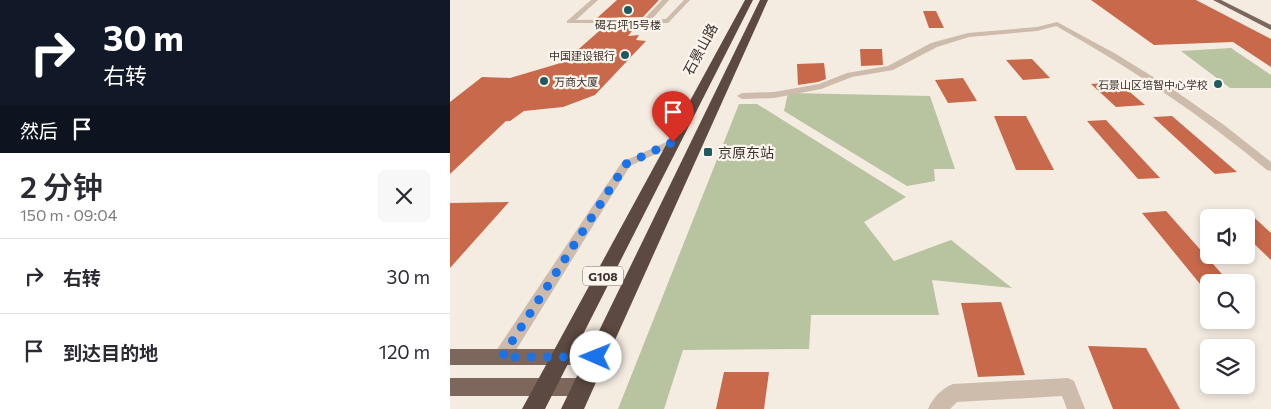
<!DOCTYPE html>
<html lang="zh">
<head>
<meta charset="utf-8">
<style>
	body { margin:0; font-family:Commissioner,"Noto Sans SC",sans-serif; background:#f7f7f7; color:#2b2b33; height:100vh; display:flex; flex-direction:column; font-size:19px; white-space:nowrap }
	* { box-sizing:border-box; margin:0 }
	p { font-size:16px; color:#7c7c81 }
	.icon { flex:none; width:28px; height:28px; fill:none; stroke:currentColor; stroke-width:2; stroke-linecap:round; stroke-linejoin:round }
	.map { position:relative; flex:1; overflow:hidden }
	.drawer { display:flex; flex-direction:column; background:#fff; width:450px }
	.drawer>* { flex:none }
	.hud { background:#111827; color:#fff; overflow:hidden }
	.buttons { position:absolute; left:750px; top:209px; display:grid; gap:10px }
	.buttons a { display:grid; place-items:center; width:55px; height:55px; border-radius:8px; background:#fff; box-shadow:0 2px 8px #0003; font-size:25px }
	.pin { position:absolute; display:grid; place-items:center; width:42px; height:42px; color:#fff; margin:-51px -21px; border-radius:50% 50% 50% 0; rotate:-45deg; box-shadow:0 0 5px #0007 }
	.pin .icon { rotate:45deg }
	.me { position:absolute; width:55px; margin:-28px; rotate:271deg; stroke-linejoin:round; filter:drop-shadow(0 0 4px #0008) }
	.turn { display:flex; align-items:center; gap:18px; height:105px; padding:0 20px; font-size:22px }
	.turn .icon { width:65px; height:65px; stroke-width:2.5 }
	.turn b { display:block; font-size:35px; line-height:42px }
	.then { display:flex; align-items:center; height:48px; padding:0 20px; background:#0003; gap:10px; font-size:19px }
	.round { display:grid; place-items:center; flex:none; width:52px; height:52px; border-radius:8px; background:#f7f7f7 }
	.overview { display:flex; align-items:center; justify-content:space-between; height:85px; padding:0 20px }
	h1 { font-size:30px; font-weight:600; line-height:38px }
	ul { padding:0; list-style:none }
	li { display:flex; align-items:center; gap:15px; height:75px; padding:0 20px; border-top:1px solid #e1e1e2 }
	li div { flex:1 }
	li b { display:block; font-size:19px }
	li em { font-style:normal }
	main { display:flex; flex:1; min-height:0 }
	.map>svg:first-child { display:block }
	.green { fill:#b8c4a0 }
	.building { fill:#c8694b }
	.lines { fill:none; stroke-linecap:round; stroke-linejoin:round }
	.minor { fill:#cdbbac; fill-rule:evenodd }
	.major { fill:#7d675c; fill-rule:evenodd }
	.highway { fill:#5c4a42; fill-rule:evenodd }
	.route { stroke:#1a73e8; stroke-width:9; stroke-dasharray:0 16.2 }
	.poi-dot { fill:#1f5a5e; stroke:#fbf5ee; stroke-width:2 }
	.labels { text-anchor:middle; dominant-baseline:central; stroke-width:4.5; stroke-linejoin:round; paint-order:stroke }
	.far-poi-label { font-size:11px; fill:#3b302b; stroke:#fbf5ee; text-anchor:end }
	.shield { fill:#fbf5ee; stroke:#756b66; stroke-width:1 }
	.shield-label { font-size:12px; font-weight:bold; fill:#3b302b }
	.street-label { font-size:14px; fill:#3b302b; stroke:#fbf5ee }
	.poi-label { font-size:14px; fill:#3b302b; stroke:#fbf5ee; text-anchor:start }
</style>
</head>
<body>
<main>
<section class="drawer">
<div class="hud">
<div class="turn"><svg class="icon" aria-label="right" viewBox="0 0 24 24"><path d="M7 20v-9h11M14 6l5 5-5 5"/></svg><div><b>30 m</b>右转</div></div>
<div class="then">然后<svg class="icon" aria-label="arrive" viewBox="0 0 24 24"><path d="M6 21V4h12l-3 4 3 4H6"/></svg></div>
</div>
<div class="overview"><div><h1>2 分钟</h1><p>150 m · 09:04</p></div><a class="round"><svg class="icon" aria-label="close" viewBox="0 0 24 24"><path d="M6 6l12 12M18 6L6 18"/></svg></a></div>
<ul>
<li><svg class="icon" aria-label="right" viewBox="0 0 24 24"><path d="M7 20v-9h11M14 6l5 5-5 5"/></svg><div><b>右转</b></div><em>30 m</em></li>
<li><svg class="icon" aria-label="arrive" viewBox="0 0 24 24"><path d="M6 21V4h12l-3 4 3 4H6"/></svg><div><b>到达目的地</b></div><em>120 m</em></li>
</ul>
</section>
<div class="map">
<svg width="821" height="409" viewBox="0 0 821 409">
	<rect width="100%" height="100%" fill="#f4ebe1"/>
	<g class="green">
		<polygon points="781,48 821,75 821,88 780,88 731,51"/>
		<polygon points="338,93 480,96 505,169 484,169 485,181 457,186 334,111"/>
		<polygon points="289,104 307,104 456,197 414,222 444,261 501,240 562,288 482,280 489,315 361,315 359,349 233,350 214,409 168,409"/>
	</g>
	<g class="building">
		<polygon points="167,0 209,0 193,17 147,18"/>
		<polygon points="641,0 746,0 821,39 821,67 783,42 704,45"/>
		<polygon points="473,11 486,11 494,28 479,28"/>
		<polygon points="156,25 187,25 178,36 189,35 186,40 196,41 145,95 113,107 74,111 60,121 56,121 0,174 0,102 32,77 60,78 114,62"/>
		<polygon points="410,49 432,49 433,65 411,66"/>
		<polygon points="582,59 600,78 573,80 556,60"/>
		<polygon points="374,63 376,79 368,82 348,85 347,64"/>
		<polygon points="513,78 527,101 498,103 485,80"/>
		<polygon points="668,82 695,105 666,107 641,84"/>
		<polygon points="544,116 576,116 604,170 566,170"/>
		<polygon points="722,116 787,172 765,174 703,117"/>
		<polygon points="656,120 710,178 688,179 637,121"/>
		<polygon points="59,202 0,268 0,203"/>
		<polygon points="796,210 821,233 821,260 796,236"/>
		<polygon points="716,211 779,282 759,282 759,295 692,213"/>
		<polygon points="551,302 575,375 528,377 511,303"/>
		<polygon points="638,346 696,348 730,409 663,409"/>
		<polygon points="274,372 319,372 314,409 266,409"/>
	</g>
	<g class="lines">
		<g class="minor">
			<polygon points="141,0 148,0 126,20 194,19 212,0 219,0 202,19 216,19 234,0 240,0 218,23 117,23 117,21"/>
			<path d="M607,22l59,32 55,34 53,37 47,37v9l-4,-1c-66,-55 -136,-102 -211,-144l-19,5 -68,6 -32,10 -44,23 -41,7 -31,12 -47,9 -32,1 -5,-3 5,-3 32,-1 45,-8 28,-11 41,-7 43,-23 37,-10 69,-6z"/>
			<polygon points="223,139 227,140 228,142 227,144 180,166 58,363 52,365 46,363 43,357 46,351 172,162"/>
			<path d="M618,378l6,3 11,28h-18l-5,-13 -105,6 -7,7h-22c4,-10 14,-21 25,-25z"/>
		</g>
		<g class="major">
			<polygon points="763,0 771,0 821,25 821,30"/>
			<polygon points="0,349 146,349 152,351 155,357 152,363 146,365 0,365"/>
			<polygon points="0,378 132,378 138,381 141,387 138,393 132,396 0,396"/>
		</g>
		<g class="highway">
			<polygon points="295,0 303,0 95,409 72,409"/>
			<polygon points="310,0 318,0 134,409 111,409"/>
		</g>
	</g>
	<g class="lines">
		<polyline class="route" points="146,357 52,357 176,164 223,142"/>
	</g>
	<g class="poi-dot">
		<circle cx="178" cy="10" r="5"/>
		<circle cx="175" cy="55" r="5"/>
		<circle cx="94" cy="81" r="5"/>
		<circle cx="768" cy="84" r="5"/>
		<rect x="253" y="147" width="10" height="10" rx="2.5"/>
	</g>
	<g class="labels">
		<g class="far-poi-label">
			<text x="178" y="24" text-anchor="middle">碣石坪15号楼</text>
			<text x="165" y="55">中国建设银行</text>
			<text x="104" y="81" text-anchor="start">万商大厦</text>
			<text x="758" y="84">石景山区培智中心学校</text>
		</g>
		<rect class="shield" x="133" y="266.5" width="40" height="19" rx="4"/>
		<g class="shield-label">
			<text x="153" y="276">G108</text>
		</g>
		<g class="street-label">
			<text transform="translate(250 49) rotate(-62)">石景山路</text>
		</g>
		<g class="poi-label">
			<text x="268" y="152">京原东站</text>
		</g>
	</g>
</svg>
<div class="buttons">
<a><svg class="icon" aria-label="sound" viewBox="0 0 24 24"><path d="M4 9h4l5-4v14l-5-4H4zM17 9q2 3 0 6"/></svg></a>
<a><svg class="icon" aria-label="search" viewBox="0 0 24 24"><circle cx="10" cy="10" r="6"/><path d="M15 15l6 6"/></svg></a>
<a><svg class="icon" aria-label="layers" viewBox="0 0 24 24"><path d="M12 4l9 5-9 5-9-5zM3 14l9 5 9-5"/></svg></a>
</div>
<div class="pin" style="left:223px;top:142px;background:#d93025"><svg class="icon" aria-label="arrive" viewBox="0 0 24 24"><path d="M6 21V4h12l-3 4 3 4H6"/></svg></div>
<svg class="me" style="left:146px;top:357px" viewBox="-20 -20 40 40"><circle r="19" fill="#fff"/><path d="M0-13L10 11 0 6-10 11z" fill="#1a73e8"/></svg>
</div>
</main>
</body>
</html>
